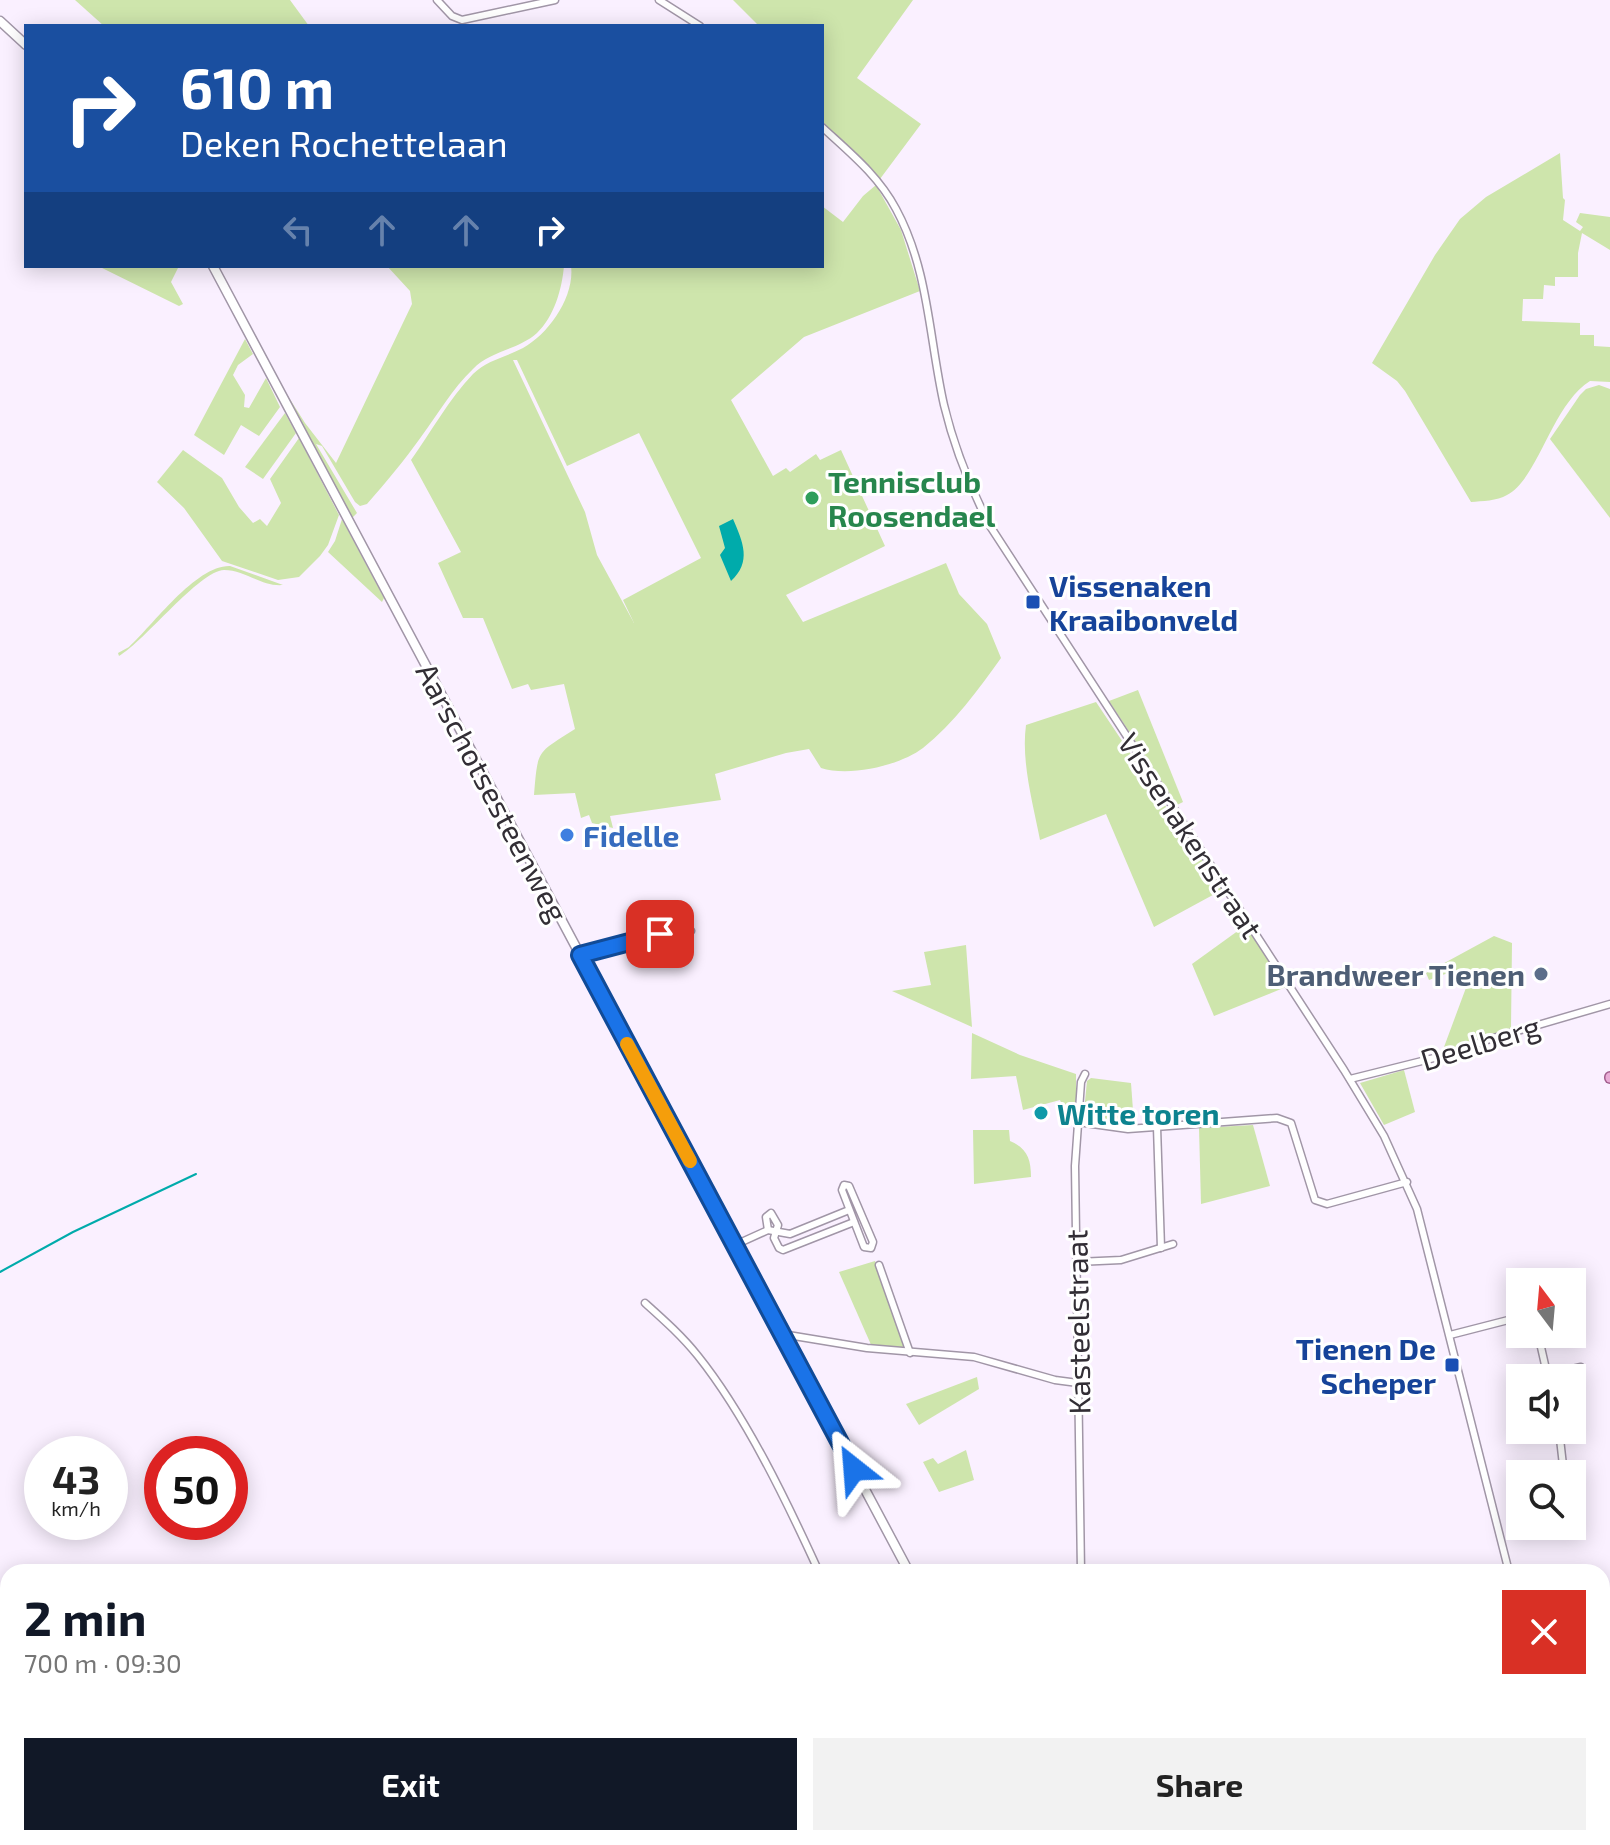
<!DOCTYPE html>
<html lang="en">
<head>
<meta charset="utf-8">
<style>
	body { margin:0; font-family:"Exo 2",sans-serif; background:#f2f2f2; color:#222; height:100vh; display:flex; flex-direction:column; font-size:30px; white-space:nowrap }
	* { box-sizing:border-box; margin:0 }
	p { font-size:26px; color:#767676 }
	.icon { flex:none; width:44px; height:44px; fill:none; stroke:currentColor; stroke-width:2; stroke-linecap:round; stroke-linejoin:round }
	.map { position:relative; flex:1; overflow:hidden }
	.side { position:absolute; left:0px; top:1564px; width:1610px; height:282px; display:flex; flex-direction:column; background:#fff; border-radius:24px 24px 0 0; box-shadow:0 4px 20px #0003 }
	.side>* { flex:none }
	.hud { position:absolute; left:24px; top:24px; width:800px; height:244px; border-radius:0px; box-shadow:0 4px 20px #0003; background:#1a4fa0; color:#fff; overflow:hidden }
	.needle { width:52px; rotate:344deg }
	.tools { position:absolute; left:1506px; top:1268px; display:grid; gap:16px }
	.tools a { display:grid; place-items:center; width:80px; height:80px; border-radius:0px; background:#fff; box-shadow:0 4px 20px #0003; font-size:40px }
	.speed { position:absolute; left:24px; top:1436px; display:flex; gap:16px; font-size:40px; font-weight:700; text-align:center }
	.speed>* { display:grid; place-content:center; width:104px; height:104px; border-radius:50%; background:#fff; box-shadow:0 4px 20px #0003; line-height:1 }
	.speed small { font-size:20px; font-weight:400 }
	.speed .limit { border:12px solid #d22; background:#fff; color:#111 }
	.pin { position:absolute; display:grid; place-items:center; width:68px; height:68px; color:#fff; margin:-34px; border-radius:16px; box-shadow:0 4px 12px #0006 }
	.me { position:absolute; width:88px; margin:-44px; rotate:332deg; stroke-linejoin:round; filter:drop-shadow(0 0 6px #0008) }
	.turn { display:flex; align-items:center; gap:28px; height:168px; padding:0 24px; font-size:36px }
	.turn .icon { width:104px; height:104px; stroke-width:2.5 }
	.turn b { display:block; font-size:56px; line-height:68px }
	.lanes { display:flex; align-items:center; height:76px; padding:0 24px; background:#0003; justify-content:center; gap:40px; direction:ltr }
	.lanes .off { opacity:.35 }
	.round { display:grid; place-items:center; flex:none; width:84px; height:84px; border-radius:0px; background:#f2f2f2 }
	.headline { display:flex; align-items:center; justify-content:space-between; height:136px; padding:0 24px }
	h1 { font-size:48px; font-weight:700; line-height:60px; color:#111827 }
	.button { display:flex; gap:16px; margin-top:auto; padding:16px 24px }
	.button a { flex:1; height:92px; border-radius:0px; background:#111827; color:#fff; font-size:32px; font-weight:700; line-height:92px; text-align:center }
	.button a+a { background:#f2f2f2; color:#222 }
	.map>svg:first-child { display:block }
	.green { fill:#cee5ac; fill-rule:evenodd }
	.water { fill:#00abab }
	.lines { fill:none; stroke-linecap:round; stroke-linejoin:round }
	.stream { stroke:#00abab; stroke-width:2 }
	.street-casing { stroke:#a196a7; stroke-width:9 }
	.secondary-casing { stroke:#a196a7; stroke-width:11 }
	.primary-casing { stroke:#a05c8c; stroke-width:12 }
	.street { stroke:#fff; stroke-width:6 }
	.secondary { stroke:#fff; stroke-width:8 }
	.primary { stroke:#e9acd6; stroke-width:9 }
	.route-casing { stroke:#114b97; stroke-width:20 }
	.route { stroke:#1a73e8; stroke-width:14 }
	.slow { stroke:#f59e0b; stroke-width:14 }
	.leisure-dot { fill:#2e9e5b; stroke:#fff; stroke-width:3 }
	.transit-dot { fill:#1a4fb4; stroke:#fff; stroke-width:3 }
	.shop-dot { fill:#3f7fe0; stroke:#fff; stroke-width:3 }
	.service-dot { fill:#5c6f8a; stroke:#fff; stroke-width:3 }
	.culture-dot { fill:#0f9aa8; stroke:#fff; stroke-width:3 }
	.labels { text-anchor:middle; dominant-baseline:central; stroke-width:6; stroke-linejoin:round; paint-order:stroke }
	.leisure-label { font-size:30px; font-weight:bold; fill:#27864d; stroke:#fff; text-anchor:start }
	.transit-label { font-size:30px; font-weight:bold; fill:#164399; stroke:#fff; text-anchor:start }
	.street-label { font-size:30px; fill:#322e35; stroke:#fff }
	.shop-label { font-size:30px; font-weight:bold; fill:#366cbe; stroke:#fff; text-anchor:start }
	.service-label { font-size:30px; font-weight:bold; fill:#4e5e75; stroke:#fff; text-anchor:end }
	.culture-label { font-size:30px; font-weight:bold; fill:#0d838f; stroke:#fff; text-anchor:start }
</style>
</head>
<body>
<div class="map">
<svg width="1610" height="1845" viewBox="0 0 1610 1845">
	<rect width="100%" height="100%" fill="#faf0ff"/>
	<g class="green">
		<polygon points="75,0 290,0 309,26 104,26"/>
		<polygon points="733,0 913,0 857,78 921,124 880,179 822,121 822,26 759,26"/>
		<path d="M1560,153l3,45 2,2 -2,20 17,11 3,-4 -7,-5 4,-9 30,4v33l-28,-17 -4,20v24h-23v9l-11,-1 -1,14h-20l-1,22 58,2v12h14v11l16,1v35l-20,-1c-39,25 -51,97 -83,114 -10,6 -25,6 -36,7l-66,-111 -8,-10 -25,-18 63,-108 25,-36 26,-22z"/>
		<path d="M876,185l25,45 19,61 -116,46 -73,63 42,76 13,-8 4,4 26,-18 4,6 21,-10 44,96 -99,49 17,27 143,-59 13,31 28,30 14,34c-22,31 -48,66 -78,90 -24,18 -74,29 -102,20l-12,-19 -23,4 -71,21 6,26 -111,16 3,12 -21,-5 -3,-8 -8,3 -6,-25 -41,2c4,-46 2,-41 41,-66l-11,-45 -33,6 -3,-6 -16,5 -29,-71h-20l-25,-55 23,-11 -50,-92c20,-28 38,-61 62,-86 14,-14 33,-17 50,-26 26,-14 52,-52 48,-82h251v-60l21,16 20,-26zM513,360h4l50,106 72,-33 62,125 -78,42 11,23 -37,-68 -12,-43z"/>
		<polygon points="98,266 179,266 171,282 183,304 179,306"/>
		<path d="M387,266h177c-2,23 -10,51 -27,67 -19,17 -47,18 -64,36 -21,20 -35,45 -52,68 -17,24 -35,45 -54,67l-7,2 -5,-4 -33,-56 -6,-2 41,69 -5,5 -71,-133 24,38 31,40 76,-159 -2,-13z"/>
		<polygon points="245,339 253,354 238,365 233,375 245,395 244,407 249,408 266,378 280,407 259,436 241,425 224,455 194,435"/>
		<polygon points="1599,385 1610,389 1610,518 1550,439 1580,395 1586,389"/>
		<polygon points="285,413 296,433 263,479 245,467"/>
		<polygon points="299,438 339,515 328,545 320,556 299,577 278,580 222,561 184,508 157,482 183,450 222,478 239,507 253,523 260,519 267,526 281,503 270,479"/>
		<polygon points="342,519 384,598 382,602 328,552 335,541"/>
		<path d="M230,566l53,19c-21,2 -38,-15 -59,-15 -25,1 -79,71 -105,86l-1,-3 11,-6c24,-22 67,-82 101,-81z"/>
		<polygon points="1138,690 1183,802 1177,805 1109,701"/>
		<path d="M1096,702l126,188 -68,37 -48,-113 -66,26c-7,-37 -19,-78 -14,-115z"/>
		<polygon points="1246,925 1286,987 1214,1016 1192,964"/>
		<polygon points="1494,936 1512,943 1511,1028 1447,1050 1444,1047 1470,977 1448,973 1429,980 1426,973"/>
		<polygon points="966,945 972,1027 892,991 931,985 924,952"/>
		<polygon points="972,1033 1020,1055 1076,1074 1076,1111 1066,1114 1060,1100 1023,1110 1016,1076 971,1079"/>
		<polygon points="1404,1070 1415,1112 1384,1125 1360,1083"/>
		<polygon points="1091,1078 1131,1083 1134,1124 1089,1117 1084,1111 1087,1081"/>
		<polygon points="1253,1125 1270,1186 1201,1204 1199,1128"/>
		<path d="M973,1130h36l1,11c17,7 21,18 21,36l-57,7z"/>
		<polygon points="875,1261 906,1350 872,1347 839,1272"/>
		<polygon points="977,1377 979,1389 919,1425 906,1404"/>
		<polygon points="966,1450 974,1480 939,1492 923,1462 933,1458 938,1464"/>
	</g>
	<path class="water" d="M733,519c10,23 19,43 -2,62l-11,-26 5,-7 -6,-22z"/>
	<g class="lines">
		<polyline class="stream" points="0,1272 73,1232 196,1174"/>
		<defs>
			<g id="street">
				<polyline points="437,0 452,16 462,20 555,0"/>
				<polyline points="659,0 700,26"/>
				<path d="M822,127c27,25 56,48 74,82 33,61 33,130 48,196 10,42 26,82 46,121l354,544 40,66 33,73 92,363"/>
				<polyline points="580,955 660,934 691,931"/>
				<polyline points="1350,1079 1450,1054 1490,1039 1610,1004"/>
				<polyline points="1078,1122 1128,1129 1277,1118 1291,1123 1315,1200 1327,1204 1407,1182"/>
				<polyline points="1157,1127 1161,1248"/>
				<polygon points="844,1185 849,1186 873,1242 871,1248 864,1247 842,1190"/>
				<polyline points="768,1230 766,1217 771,1213 778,1225 774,1238 779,1248 783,1250 854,1222"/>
				<polyline points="735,1245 768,1230 790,1234 849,1210"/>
				<polyline points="1077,1262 1121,1260 1173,1244"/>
				<polyline points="879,1265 910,1353"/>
				<path d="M645,1303c19,17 37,33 53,53 48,60 89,146 121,216"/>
				<polyline points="782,1334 867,1348 974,1357 1055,1380 1078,1383"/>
				<polyline points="1538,1334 1548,1378"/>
				<polyline points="1450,1335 1520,1317"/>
				<polyline points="1547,1375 1581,1367"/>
				<polyline points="1559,1430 1564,1474"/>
				<polyline points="1081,1572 1075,1166 1081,1082 1085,1074"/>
				<polyline points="1602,1812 1610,1835"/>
				<polyline points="1105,1838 1106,1845"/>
				<polyline points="1448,1838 1453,1845"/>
				<polyline points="1479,1845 1487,1838"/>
			</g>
			<g id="secondary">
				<polyline points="0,21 26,45"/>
				<polyline points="213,266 909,1572"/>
				<polyline points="1051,1838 1055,1845"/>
			</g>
			<polyline id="primary" points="1610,1077 1610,1078"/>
		</defs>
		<use href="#street" class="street-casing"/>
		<use href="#secondary" class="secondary-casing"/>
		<use href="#primary" class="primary-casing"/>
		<use href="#street" class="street"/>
		<use href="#secondary" class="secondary"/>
		<use href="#primary" class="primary"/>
	</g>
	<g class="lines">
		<defs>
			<polyline id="route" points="660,934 580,955 854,1469"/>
		</defs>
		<use href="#route" class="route-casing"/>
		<use href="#route" class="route"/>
		<polyline class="slow" points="627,1044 690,1161"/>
	</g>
	<circle class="leisure-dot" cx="812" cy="498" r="8"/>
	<g class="transit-dot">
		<rect x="1025" y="594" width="16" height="16" rx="4"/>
		<rect x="1444" y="1357" width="16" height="16" rx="4"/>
	</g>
	<circle class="shop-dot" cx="567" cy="835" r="8"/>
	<circle class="service-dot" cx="1541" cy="974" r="8"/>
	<circle class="culture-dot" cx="1041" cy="1113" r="8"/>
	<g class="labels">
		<g class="leisure-label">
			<text x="828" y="481">Tennisclub<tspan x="828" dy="34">Roosendael</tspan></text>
		</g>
		<g class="transit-label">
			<text x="1049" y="585">Vissenaken<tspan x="1049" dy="34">Kraaibonveld</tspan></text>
			<text x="1436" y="1348" text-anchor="end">Tienen De<tspan x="1436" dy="34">Scheper</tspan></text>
		</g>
		<g class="street-label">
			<text transform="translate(493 792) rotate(62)">Aarschotsesteenweg</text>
			<text transform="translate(1191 835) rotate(57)">Vissenakenstraat</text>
			<text transform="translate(1480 1042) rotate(-17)">Deelberg</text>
			<text transform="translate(1077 1322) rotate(-91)">Kasteelstraat</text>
		</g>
		<g class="shop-label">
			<text x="583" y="835">Fidelle</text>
		</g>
		<g class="service-label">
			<text x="1525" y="974">Brandweer Tienen</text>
		</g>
		<g class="culture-label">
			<text x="1057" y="1113">Witte toren</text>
		</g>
	</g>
</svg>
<div class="tools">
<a><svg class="needle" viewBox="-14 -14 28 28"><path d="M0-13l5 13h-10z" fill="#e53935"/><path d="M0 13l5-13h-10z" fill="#767676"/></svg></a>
<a><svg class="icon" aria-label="sound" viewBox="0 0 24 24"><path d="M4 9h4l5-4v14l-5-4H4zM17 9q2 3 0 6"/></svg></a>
<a><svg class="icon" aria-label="search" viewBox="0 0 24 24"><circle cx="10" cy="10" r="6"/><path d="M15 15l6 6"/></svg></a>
</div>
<div class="speed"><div>43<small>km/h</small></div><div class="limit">50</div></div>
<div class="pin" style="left:660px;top:934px;background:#d93025"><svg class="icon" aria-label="arrive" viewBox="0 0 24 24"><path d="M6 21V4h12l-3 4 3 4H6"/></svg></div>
<svg class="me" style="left:854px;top:1469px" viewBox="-20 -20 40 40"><path d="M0-17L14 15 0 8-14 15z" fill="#1a73e8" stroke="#fff" stroke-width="4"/></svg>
<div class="hud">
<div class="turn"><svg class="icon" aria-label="right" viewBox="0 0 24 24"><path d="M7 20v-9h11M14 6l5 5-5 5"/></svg><div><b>610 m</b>Deken Rochettelaan</div></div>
<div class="lanes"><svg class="icon off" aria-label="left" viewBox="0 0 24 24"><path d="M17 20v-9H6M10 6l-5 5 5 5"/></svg><svg class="icon off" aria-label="ahead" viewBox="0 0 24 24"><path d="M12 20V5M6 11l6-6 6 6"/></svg><svg class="icon off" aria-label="ahead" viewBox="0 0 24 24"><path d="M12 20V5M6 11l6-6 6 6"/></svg><svg class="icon" aria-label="right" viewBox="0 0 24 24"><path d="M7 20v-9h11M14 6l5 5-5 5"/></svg></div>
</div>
<section class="side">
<div class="headline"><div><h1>2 min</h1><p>700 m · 09:30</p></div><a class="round" style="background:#d93025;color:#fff"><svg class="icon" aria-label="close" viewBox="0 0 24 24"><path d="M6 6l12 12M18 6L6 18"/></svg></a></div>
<div class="button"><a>Exit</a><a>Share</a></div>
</section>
</div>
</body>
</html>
